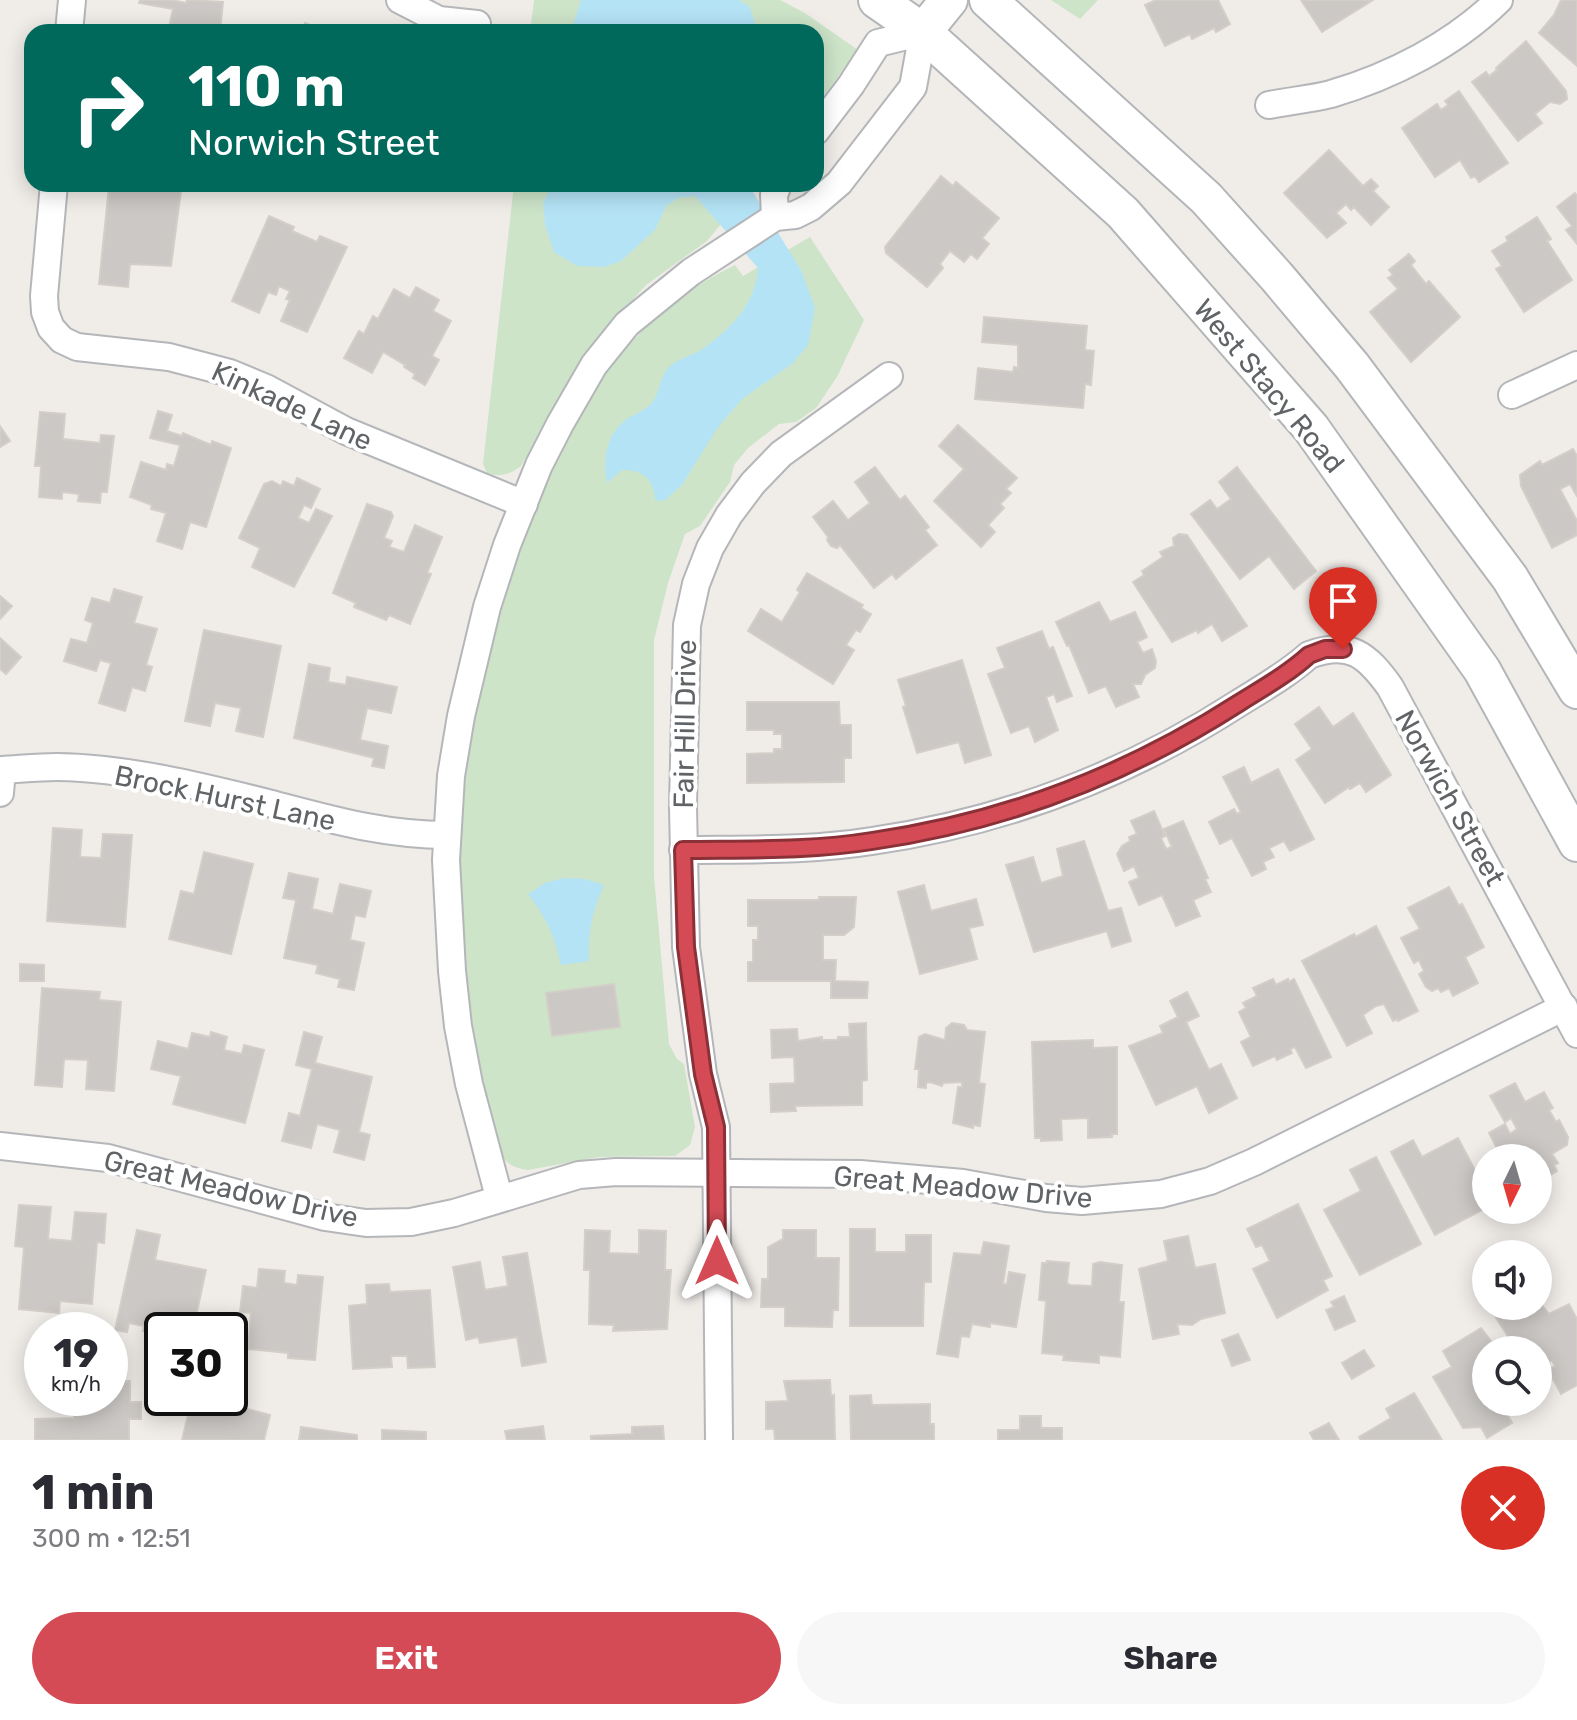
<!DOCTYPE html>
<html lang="en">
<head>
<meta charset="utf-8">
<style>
	body { margin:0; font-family:Rubik,sans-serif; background:#f7f7f7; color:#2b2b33; height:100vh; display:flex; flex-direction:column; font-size:30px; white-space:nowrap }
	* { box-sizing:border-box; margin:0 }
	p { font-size:26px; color:#7c7c81 }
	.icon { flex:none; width:44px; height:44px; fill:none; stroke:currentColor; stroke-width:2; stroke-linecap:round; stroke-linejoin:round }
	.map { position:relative; height:1440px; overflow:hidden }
	.side { display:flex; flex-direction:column; background:#fff; flex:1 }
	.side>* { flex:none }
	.guide { position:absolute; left:24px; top:24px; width:800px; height:168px; border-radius:24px; box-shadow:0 4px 20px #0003; background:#00695c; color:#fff; overflow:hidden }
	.needle { width:52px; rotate:185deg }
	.buttons { position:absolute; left:1472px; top:1144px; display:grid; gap:16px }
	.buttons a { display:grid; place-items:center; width:80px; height:80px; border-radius:50%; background:#fff; box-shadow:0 4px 20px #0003; font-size:40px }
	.speed { position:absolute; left:24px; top:1312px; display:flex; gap:16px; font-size:40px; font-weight:700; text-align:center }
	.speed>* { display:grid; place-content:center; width:104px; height:104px; border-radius:50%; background:#fff; box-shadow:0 4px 20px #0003; line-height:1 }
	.speed small { font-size:20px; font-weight:400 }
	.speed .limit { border:4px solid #111; border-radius:12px; background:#fff; color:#111 }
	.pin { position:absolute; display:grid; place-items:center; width:68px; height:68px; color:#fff; margin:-82px -34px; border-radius:50% 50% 50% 0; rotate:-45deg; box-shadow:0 0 8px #0007 }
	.pin .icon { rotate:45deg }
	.me { position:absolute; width:88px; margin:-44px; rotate:0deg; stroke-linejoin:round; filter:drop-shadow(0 0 6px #0008) }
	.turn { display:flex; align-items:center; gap:28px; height:168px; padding:0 32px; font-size:36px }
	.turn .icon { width:104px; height:104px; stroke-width:2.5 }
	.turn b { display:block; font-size:56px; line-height:68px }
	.round { display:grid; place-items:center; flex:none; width:84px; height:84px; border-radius:42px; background:#f7f7f7 }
	.headline { display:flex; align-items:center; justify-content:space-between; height:136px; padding:0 32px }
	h1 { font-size:48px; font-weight:700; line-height:60px }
	.action { display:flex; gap:16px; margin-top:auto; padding:16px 32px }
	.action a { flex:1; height:92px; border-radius:48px; background:#d44b56; color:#fff; font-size:32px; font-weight:700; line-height:92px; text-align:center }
	.action a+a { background:#f7f7f7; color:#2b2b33 }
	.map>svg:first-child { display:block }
	.green { fill:#cde4c9 }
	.water { fill:#b4e3f5 }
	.building { fill:#cbc8c5; stroke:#d4cec8; stroke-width:2 }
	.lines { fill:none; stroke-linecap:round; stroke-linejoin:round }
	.street-casing { stroke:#b4b6b9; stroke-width:30 }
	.secondary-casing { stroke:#b3b6b9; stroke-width:40 }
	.street { stroke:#fff; stroke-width:26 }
	.secondary { stroke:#fff; stroke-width:36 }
	.route-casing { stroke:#8a3138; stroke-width:20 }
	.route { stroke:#d44b56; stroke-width:14 }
	.labels { text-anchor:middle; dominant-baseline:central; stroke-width:8; stroke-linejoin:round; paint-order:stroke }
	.street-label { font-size:28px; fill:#606467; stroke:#fff }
</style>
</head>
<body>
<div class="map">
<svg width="1577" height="1440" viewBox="0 0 1577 1440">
	<rect width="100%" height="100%" fill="#f0ede9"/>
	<g class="green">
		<polygon points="534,0 780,0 805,13 858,50 816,106 816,32 530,32"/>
		<polygon points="1051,0 1098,0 1080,19"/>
		<path d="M514,184h240l-47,57 -61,44 -55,61 -70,120c-11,9 -21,11 -34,7l-4,-9z"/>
		<path d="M810,237l54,83 -27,57 -21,31 -20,14 -17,2 -31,24 -14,17 -4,17 -30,44 -15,8 -17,49 -14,57v236l15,168 8,15 7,5 11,63 -5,18 -15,11 -76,1 -71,13c-15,-2 -23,-7 -30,-20 -16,-78 -35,-154 -37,-233 -2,-74 3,-158 19,-230 4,-22 12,-43 18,-64 28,-99 73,-224 148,-296 26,-26 56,-46 89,-62l8,11z"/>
	</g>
	<g class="water">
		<polygon points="581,0 739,0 750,7 757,32 571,32"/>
		<path d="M553,184h195l53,86 14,38 -7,37 -16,19 -50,35 -24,28 -36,58 -18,16 -9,-1c0,-20 -13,-31 -33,-30l-15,13c-4,-23 -2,-45 17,-62 8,-6 18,-9 26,-16 9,-8 9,-27 19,-38 8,-8 22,-11 32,-17 30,-21 54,-45 57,-82l-63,-72 -17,2 -12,8 -11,24 -34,31 -17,6 -27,-1 -23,-14 -9,-27 -2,-22z"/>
		<path d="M564,878l21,1 19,6c-12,26 -16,47 -15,76l-28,4c-6,-29 -15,-48 -33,-71l17,-11z"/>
	</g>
	<g class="building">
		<polygon points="140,0 171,0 186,3 187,0 223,2 220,32 168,32 173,9 139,3"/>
		<polygon points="1156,0 1218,0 1230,24 1216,32 1214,28 1192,39 1190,34 1165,46 1145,5"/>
		<polygon points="1301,0 1373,0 1322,32"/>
		<polygon points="1561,0 1577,0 1577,66 1539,33 1554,15"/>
		<polygon points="305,23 325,32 301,32"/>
		<polygon points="1526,41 1566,91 1567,99 1560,104 1550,102 1535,114 1542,123 1518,141 1472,82 1486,72 1489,76 1497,70 1496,68"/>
		<polygon points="1459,91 1508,163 1479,182 1475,176 1471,178 1460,160 1435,177 1402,128 1437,104 1441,110 1448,105 1445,101"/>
		<polygon points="1329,150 1363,186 1371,179 1378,186 1373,191 1389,207 1371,225 1354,207 1351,210 1346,204 1336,213 1346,223 1327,238 1284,193"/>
		<polygon points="941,176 953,186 956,182 999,218 982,238 989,244 977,259 971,254 964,262 950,251 940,264 943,268 927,287 886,253 885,247"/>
		<polygon points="109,186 181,191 171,266 130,264 128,287 99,284"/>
		<polygon points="1575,193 1577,196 1577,244 1566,230 1572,226 1557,207"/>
		<polygon points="269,216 294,227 292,231 317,242 320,236 347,247 307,332 281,321 290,300 286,299 290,291 279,286 276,295 268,292 259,313 232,301"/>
		<polygon points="1537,217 1551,239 1547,241 1572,280 1524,312 1496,269 1502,266 1492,251 1508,241 1506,237"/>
		<polygon points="1409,254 1415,261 1411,265 1426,284 1429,281 1460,317 1411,362 1370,312 1398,289 1388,278 1393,275 1389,270"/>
		<polygon points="416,287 439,300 433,311 451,321 432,356 439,360 425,385 413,378 415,374 404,367 405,365 383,352 372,373 344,358 359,331 364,334 373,316 378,319 394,289 410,298"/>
		<polygon points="984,317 1087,326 1085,350 1094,351 1091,385 1085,384 1083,408 975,399 978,368 1013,372 1014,367 1018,368 1018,345 982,342"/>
		<polygon points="158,411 172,415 167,431 182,436 183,433 211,445 212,441 231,448 206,527 190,522 182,549 157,541 166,513 151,509 152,505 130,497 141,462 166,470 167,464 174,466 180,445 150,438"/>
		<polygon points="40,412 65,414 63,439 100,443 101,435 114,436 107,492 101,492 100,503 78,501 79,494 62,492 62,499 39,497 41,466 35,466"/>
		<polygon points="958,425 1017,478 1006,489 1011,493 1000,504 1004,508 988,525 995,532 981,547 934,501 964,469 939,446"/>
		<polygon points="0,426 10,441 0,447"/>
		<polygon points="1573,449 1577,456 1577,496 1570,484 1560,489 1577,521 1577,535 1552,548 1521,486 1520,475 1540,461 1542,465"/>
		<polygon points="875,467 900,500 905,496 929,527 925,530 937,545 896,579 892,574 874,588 840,545 837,548 831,546 827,540 828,537 813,517 833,501 848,520 870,503 855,482"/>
		<polygon points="1237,467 1316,571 1294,589 1269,556 1240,579 1191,514 1210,500 1217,509 1231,499 1219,482"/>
		<polygon points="297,478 320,489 311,508 304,505 298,518 309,523 316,509 332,516 294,587 252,567 260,548 239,538 264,484 272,481 281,486 283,481 294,486"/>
		<polygon points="367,504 391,512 393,516 384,538 392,541 389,547 404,552 415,525 442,537 427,573 431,574 410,624 389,615 386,620 354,607 356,603 333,593"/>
		<polygon points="1179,534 1187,535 1247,626 1222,641 1212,624 1198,633 1197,630 1172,642 1133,582 1144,575 1142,571 1163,557 1160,552 1174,546 1173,538"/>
		<polygon points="807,573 863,605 861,608 871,614 860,632 856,630 846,645 854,650 833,684 748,631 761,609 782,622 800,592 797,590"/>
		<polygon points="114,589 142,597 134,623 157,629 146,665 152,667 145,691 132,687 125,711 99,703 111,663 100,660 96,671 64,661 71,639 87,643 93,623 85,620 92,598 110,603"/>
		<polygon points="0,596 12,606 0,619"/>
		<polygon points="1099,602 1110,622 1135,612 1147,637 1137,642 1143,653 1152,649 1156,661 1155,668 1145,675 1141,684 1133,684 1139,697 1116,707 1106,686 1089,693 1069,645 1067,646 1056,622"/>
		<polygon points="204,630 281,646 263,737 236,731 241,708 215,703 210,726 185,721"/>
		<polygon points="1042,631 1049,649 1053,647 1072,696 1057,702 1054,694 1046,697 1058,730 1035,742 1029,726 1011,733 988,674 1005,668 997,648"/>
		<polygon points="0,638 21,657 6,674 0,669"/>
		<polygon points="962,660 991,755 965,763 959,742 917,753 903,707 906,706 898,680"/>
		<polygon points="309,664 330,668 328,682 346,685 347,677 397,687 391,713 367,708 360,740 388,746 384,768 372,766 374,758 294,738"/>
		<polygon points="747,702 839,702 840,725 851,725 851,758 844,758 844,782 747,783 747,754 774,753 774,749 782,749 782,734 774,734 774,730 747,730"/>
		<polygon points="1319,707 1333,727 1353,713 1391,775 1366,792 1360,783 1350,789 1349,787 1325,803 1296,760 1312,749 1295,724"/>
		<polygon points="1244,767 1251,783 1278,769 1314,839 1290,851 1284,841 1269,848 1274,857 1263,862 1266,869 1252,876 1232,838 1220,844 1209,822 1234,809 1237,814 1241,812 1223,777"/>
		<polygon points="1154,811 1165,836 1161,838 1166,849 1172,847 1164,829 1183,821 1208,878 1205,879 1211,892 1193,900 1200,916 1176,926 1162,895 1139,905 1129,882 1139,878 1134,866 1124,871 1117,854 1122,846 1130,841 1129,837 1137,834 1131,821"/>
		<polygon points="53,828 82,830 80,857 101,858 103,834 132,835 125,927 47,921"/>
		<polygon points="1084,841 1108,911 1121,908 1131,941 1112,947 1107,931 1034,952 1006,865 1033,857 1041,883 1063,876 1057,849"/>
		<polygon points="204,852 253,864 231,954 169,939 181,891 194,894"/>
		<polygon points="289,873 318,879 312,909 333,914 340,884 371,891 365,917 355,915 350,940 364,943 354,990 338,987 340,979 316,973 318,965 284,958 296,900 283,898"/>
		<polygon points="924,885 931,911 976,899 983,925 969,928 977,959 920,974 898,892"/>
		<polygon points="1449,887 1459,906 1462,904 1484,947 1465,957 1478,983 1453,996 1449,988 1441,992 1438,988 1432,991 1426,987 1419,974 1424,971 1419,960 1414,963 1401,938 1420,929 1408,908"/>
		<polygon points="819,897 856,897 854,927 844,935 823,935 823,960 836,960 835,981 868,982 867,998 831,998 831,981 748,981 748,962 753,962 753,940 758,940 758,926 748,926 748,900 819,900"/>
		<polygon points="1376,926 1418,1011 1398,1021 1397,1019 1393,1021 1384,1004 1376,1006 1363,1015 1372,1033 1347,1046 1302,961 1354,934 1356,937"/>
		<polygon points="20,964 44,965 44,981 20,981"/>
		<polygon points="1273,979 1276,985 1288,979 1289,982 1294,979 1331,1057 1306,1068 1295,1047 1290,1049 1292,1053 1277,1060 1275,1056 1253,1066 1241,1042 1251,1037 1239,1012 1246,1008 1243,1003 1257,996 1253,988"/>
		<polygon points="614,984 620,1027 552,1036 546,993"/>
		<polygon points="42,988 100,992 99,1000 121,1002 114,1091 86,1089 88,1060 64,1059 62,1087 35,1085"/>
		<polygon points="1187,992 1199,1016 1186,1022 1209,1070 1221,1064 1237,1098 1209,1113 1197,1086 1156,1105 1129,1046 1163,1033 1160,1026 1178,1017 1170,1001"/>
		<polygon points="866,1023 867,1080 862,1081 862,1105 795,1106 796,1111 771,1112 770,1084 795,1083 794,1057 772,1058 771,1030 797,1029 798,1041 822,1037 822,1040 838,1040 838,1037 850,1037 849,1024"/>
		<polygon points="952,1023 964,1025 967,1030 985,1032 979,1083 985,1084 980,1126 973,1125 973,1128 953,1123 958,1087 962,1087 962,1082 943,1083 942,1086 930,1082 926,1083 926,1088 918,1087 919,1069 915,1069 919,1037 925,1034 945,1040 946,1028"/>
		<polygon points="211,1032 227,1037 224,1050 242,1054 244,1045 264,1050 245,1123 173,1104 181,1076 151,1069 158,1041 188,1049 192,1033 210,1037"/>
		<polygon points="304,1032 322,1037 315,1063 372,1077 359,1132 370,1135 364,1160 334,1152 340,1130 317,1124 311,1148 282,1141 289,1113 300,1116 312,1069 296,1065"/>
		<polygon points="1093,1040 1093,1048 1117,1047 1117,1134 1112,1134 1112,1137 1088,1138 1088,1118 1061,1119 1062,1140 1041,1141 1041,1138 1035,1138 1032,1042"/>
		<polygon points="1515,1083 1525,1102 1544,1092 1553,1108 1549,1110 1556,1122 1559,1120 1568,1137 1567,1145 1552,1154 1558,1163 1554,1165 1557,1171 1538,1182 1538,1158 1502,1158 1489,1133 1505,1124 1510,1134 1517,1129 1511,1118 1505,1122 1490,1096"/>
		<polygon points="1458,1138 1486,1191 1486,1208 1435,1235 1391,1152 1413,1140 1422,1157"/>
		<polygon points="1376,1157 1421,1244 1360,1275 1324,1210 1361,1191 1350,1170"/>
		<polygon points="1298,1204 1332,1276 1323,1280 1328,1290 1277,1318 1253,1269 1270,1261 1262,1245 1256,1247 1247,1229"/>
		<polygon points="19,1205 51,1207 48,1239 72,1241 75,1212 106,1214 104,1243 97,1242 92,1304 60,1301 59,1313 19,1309 24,1247 15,1246"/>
		<polygon points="850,1229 875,1229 875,1252 906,1252 906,1235 931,1235 931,1282 924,1282 923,1326 850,1326"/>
		<polygon points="137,1230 160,1235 155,1260 206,1270 193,1330 162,1330 162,1335 143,1331 144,1326 129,1323 127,1332 115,1330"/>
		<polygon points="585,1230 610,1231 609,1253 639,1254 639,1230 666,1231 665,1270 671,1270 667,1329 613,1331 614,1325 589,1324 590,1270 584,1270"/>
		<polygon points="783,1230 816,1230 816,1258 839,1258 838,1310 833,1310 832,1327 785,1326 785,1307 761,1307 762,1279 768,1279 768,1247 783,1239"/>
		<polygon points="1188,1236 1195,1268 1215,1264 1225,1313 1201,1319 1192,1325 1177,1324 1179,1334 1153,1339 1139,1269 1168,1261 1164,1241"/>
		<polygon points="984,1242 1009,1246 1003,1284 1007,1284 1009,1272 1025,1275 1016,1327 990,1323 990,1327 972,1324 969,1337 961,1336 958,1357 937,1354 954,1253 981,1255"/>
		<polygon points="527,1253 546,1362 522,1366 517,1337 480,1343 478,1337 466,1340 453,1267 480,1262 485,1290 508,1286 503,1257"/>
		<polygon points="1047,1261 1069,1263 1067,1283 1070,1285 1092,1286 1093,1264 1100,1262 1122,1265 1119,1302 1124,1302 1120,1357 1099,1355 1099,1363 1063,1360 1064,1355 1042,1353 1046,1301 1039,1300 1042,1263 1047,1263"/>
		<polygon points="259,1269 285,1271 284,1283 297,1285 298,1275 323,1277 315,1360 288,1358 288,1353 248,1349 251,1313 240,1312 243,1286 257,1288"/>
		<polygon points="389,1284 390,1292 430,1290 435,1367 408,1368 407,1356 391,1356 392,1367 353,1369 349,1306 367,1304 366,1285"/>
		<polygon points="1344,1296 1355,1321 1335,1330 1326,1310 1334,1307 1331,1302"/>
		<polygon points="1538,1300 1549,1314 1569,1304 1577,1319 1577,1385 1561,1394 1548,1370 1555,1366 1552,1360 1539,1367 1543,1373 1538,1376 1538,1350 1517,1350 1496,1318 1519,1306 1538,1306"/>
		<polygon points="1481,1328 1498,1350 1486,1350 1486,1402 1500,1402 1512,1423 1487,1438 1481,1427 1463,1428 1433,1377 1452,1367 1443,1351"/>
		<polygon points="1238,1334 1250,1360 1232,1366 1222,1340"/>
		<polygon points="1364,1350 1374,1366 1352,1379 1342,1363"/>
		<rect x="37" y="1364" width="5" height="32"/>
		<polygon points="830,1380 831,1396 834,1395 835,1440 775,1440 774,1429 766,1429 766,1402 788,1401 784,1381"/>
		<polygon points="110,1381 130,1381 130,1402 141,1402 141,1419 129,1419 129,1440 35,1440 35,1419 74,1418 74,1398 110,1398"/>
		<polygon points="1414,1393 1442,1440 1361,1440 1359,1437 1391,1418 1386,1409"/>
		<polygon points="871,1395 872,1405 930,1404 930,1424 934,1424 934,1440 851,1440 850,1396"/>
		<polygon points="179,1398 206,1398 270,1415 264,1440 182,1440 189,1411 176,1408"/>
		<polygon points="1020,1416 1041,1416 1041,1428 1062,1428 1062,1440 998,1440 998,1430 1020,1430"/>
		<polygon points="1329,1423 1339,1440 1314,1440 1310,1433"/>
		<polygon points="543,1426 545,1440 507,1440 505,1431"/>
		<polygon points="663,1426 664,1440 591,1440 591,1436 632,1434 632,1427"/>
		<polygon points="301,1427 357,1435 357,1440 299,1440"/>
		<polygon points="382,1430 426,1432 426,1440 382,1440"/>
	</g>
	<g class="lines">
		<defs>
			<g id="street">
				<polyline points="400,0 439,20 477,24"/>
				<polyline points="69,32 72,0"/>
				<path d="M1269,105c21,-4 42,-6 62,-11 61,-18 122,-49 168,-94"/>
				<polyline points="54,184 44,296 45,312 51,328 62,340 77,347 169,357 230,373 266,388 346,431 524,504"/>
				<polyline points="775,217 774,195 778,184"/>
				<polyline points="1512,395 1577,365"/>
				<path d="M0,793l2,-23c18,-1 37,-3 55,-3 70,1 143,19 211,36 62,16 114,32 179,32"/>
				<path d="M683,850c63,-1 127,1 189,-9 132,-19 255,-66 367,-138 24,-15 49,-29 70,-48 41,-15 58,0 81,32l187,347"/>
				<polyline points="0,1146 108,1158 325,1217 366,1223 411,1222 454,1213 579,1175 616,1172 860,1174 963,1183 1046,1198 1082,1201 1161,1194 1210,1181 1254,1162 1564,1007"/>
				<polyline points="499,1197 469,1084 458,1026 452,971 446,860 451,776 461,716 487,607 507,545 539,465 560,424 594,365 627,324 691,272 775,217 795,215 811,207 839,183 913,87 923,32 878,43 851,85 816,131"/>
				<polyline points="719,1440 716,1127 703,1074 686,947 683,807 687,625 696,584 710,548 729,515 753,483 781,454 889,376"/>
			</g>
			<g id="secondary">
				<polyline points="877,0 923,32 1123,213 1311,428 1482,670 1577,843"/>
				<polyline points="988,0 1206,198 1277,277 1352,366 1510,578 1577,690"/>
				<polyline points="923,32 949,0"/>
			</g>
		</defs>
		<use href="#street" class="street-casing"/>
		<use href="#secondary" class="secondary-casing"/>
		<use href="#street" class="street"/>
		<use href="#secondary" class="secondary"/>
	</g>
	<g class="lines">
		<defs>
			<path id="route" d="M717,1261l-1,-134 -13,-53 -17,-127 -3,-97c63,-1 127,1 189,-9 132,-19 255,-66 367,-138 24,-15 49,-29 70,-48l16,-6h18"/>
		</defs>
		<use href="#route" class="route-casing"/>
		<use href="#route" class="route"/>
	</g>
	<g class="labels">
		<g class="street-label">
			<text transform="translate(1269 386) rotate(50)">West Stacy Road</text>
			<text transform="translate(292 406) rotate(25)">Kinkade Lane</text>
			<text transform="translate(685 724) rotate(-89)">Fair Hill Drive</text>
			<text transform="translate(225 798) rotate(12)">Brock Hurst Lane</text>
			<text transform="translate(1450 798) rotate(61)">Norwich Street</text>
			<text transform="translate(963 1187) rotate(5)">Great Meadow Drive</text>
			<text transform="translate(231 1189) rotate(13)">Great Meadow Drive</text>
		</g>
	</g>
</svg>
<div class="buttons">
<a><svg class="needle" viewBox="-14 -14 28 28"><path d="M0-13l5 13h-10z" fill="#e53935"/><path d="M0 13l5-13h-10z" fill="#7c7c81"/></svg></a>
<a><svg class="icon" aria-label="sound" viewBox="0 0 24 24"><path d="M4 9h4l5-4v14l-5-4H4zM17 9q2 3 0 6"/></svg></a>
<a><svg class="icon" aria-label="search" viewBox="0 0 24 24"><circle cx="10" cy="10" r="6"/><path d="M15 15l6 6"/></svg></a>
</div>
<div class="speed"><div>19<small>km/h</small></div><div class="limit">30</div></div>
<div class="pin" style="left:1343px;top:649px;background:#d93025"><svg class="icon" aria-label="arrive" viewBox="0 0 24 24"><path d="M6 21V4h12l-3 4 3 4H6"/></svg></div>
<svg class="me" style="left:717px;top:1261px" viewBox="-20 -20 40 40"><path d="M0-17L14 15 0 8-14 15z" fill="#d44b56" stroke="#fff" stroke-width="4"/></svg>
<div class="guide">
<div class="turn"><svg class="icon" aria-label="right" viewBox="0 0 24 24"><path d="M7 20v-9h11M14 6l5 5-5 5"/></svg><div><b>110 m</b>Norwich Street</div></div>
</div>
</div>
<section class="side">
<div class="headline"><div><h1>1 min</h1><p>300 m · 12:51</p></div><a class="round" style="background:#d93025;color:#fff"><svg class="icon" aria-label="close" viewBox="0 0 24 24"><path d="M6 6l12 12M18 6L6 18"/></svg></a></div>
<div class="action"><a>Exit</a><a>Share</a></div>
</section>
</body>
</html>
